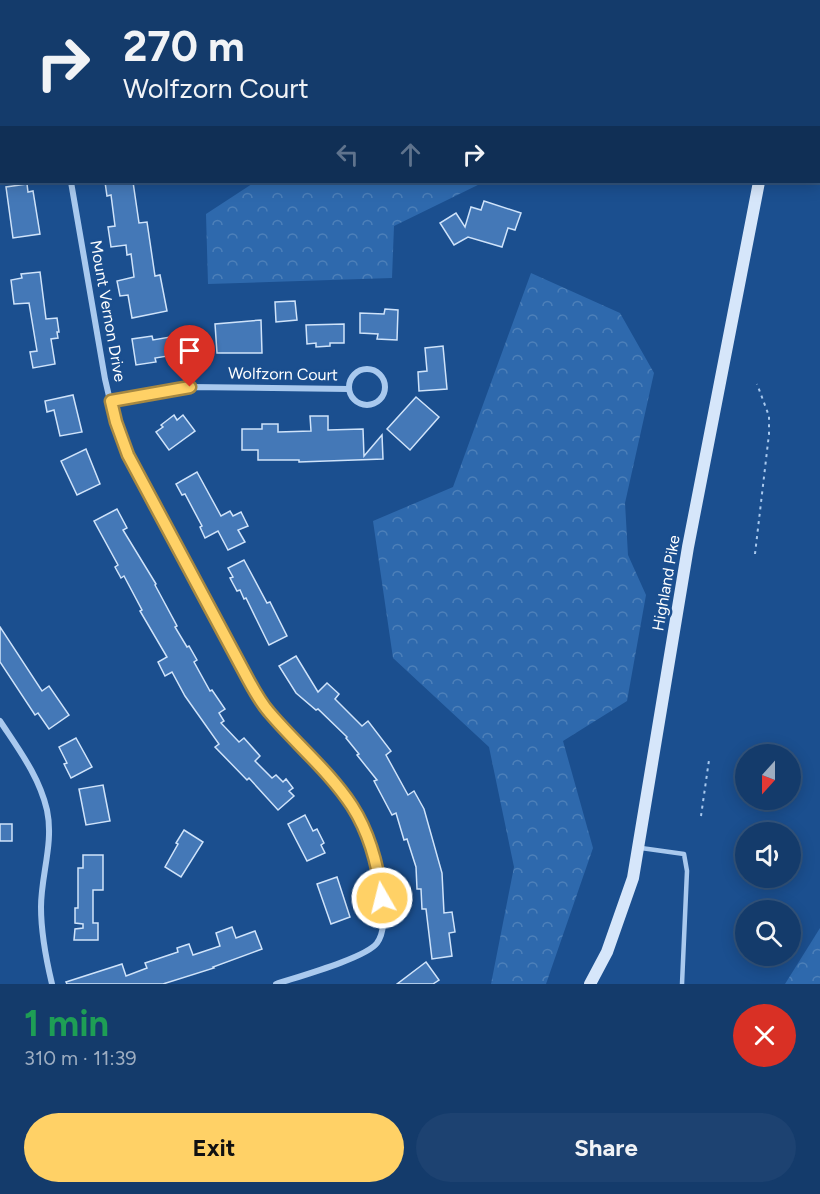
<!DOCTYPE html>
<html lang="en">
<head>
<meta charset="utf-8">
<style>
	body { margin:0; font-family:Figtree,sans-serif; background:#1d4271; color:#f1f3f6; height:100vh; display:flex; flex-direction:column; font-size:22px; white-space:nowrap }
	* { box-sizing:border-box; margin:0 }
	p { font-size:20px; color:#9dadc1 }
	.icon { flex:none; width:33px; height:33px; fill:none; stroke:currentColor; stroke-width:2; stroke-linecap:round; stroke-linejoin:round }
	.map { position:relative; height:984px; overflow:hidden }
	.details { display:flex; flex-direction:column; background:#143b6b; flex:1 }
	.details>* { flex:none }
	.top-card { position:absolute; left:0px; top:0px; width:820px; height:183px; box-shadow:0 3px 15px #0003,0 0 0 2px #33557e; background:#143b6b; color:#f1f3f6; overflow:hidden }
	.needle { width:39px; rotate:201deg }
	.tools { position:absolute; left:735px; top:744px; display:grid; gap:12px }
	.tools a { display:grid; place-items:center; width:66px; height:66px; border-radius:50%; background:#143b6b; box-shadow:0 3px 15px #0003,0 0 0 2px #33557e; font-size:30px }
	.pin { position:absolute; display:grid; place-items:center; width:51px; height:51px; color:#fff; margin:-62px -26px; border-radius:50% 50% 50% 0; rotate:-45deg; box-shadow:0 0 6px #0007 }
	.pin .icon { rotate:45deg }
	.me { position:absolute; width:66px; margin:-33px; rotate:352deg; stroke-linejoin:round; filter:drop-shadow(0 0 4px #0008) }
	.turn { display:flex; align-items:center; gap:21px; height:126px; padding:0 24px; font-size:27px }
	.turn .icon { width:78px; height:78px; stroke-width:2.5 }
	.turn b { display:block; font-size:42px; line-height:51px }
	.lanes { display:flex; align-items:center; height:57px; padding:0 24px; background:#0003; justify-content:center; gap:30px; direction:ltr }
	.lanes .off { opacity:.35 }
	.round { display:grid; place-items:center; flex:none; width:63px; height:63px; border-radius:32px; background:#1d4271 }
	.overview { display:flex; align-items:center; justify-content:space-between; height:102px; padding:0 24px }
	h1 { font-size:36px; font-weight:700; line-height:45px; color:#1e9e55 }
	.primary-button { display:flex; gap:12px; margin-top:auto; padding:12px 24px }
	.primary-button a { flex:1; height:69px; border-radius:36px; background:#ffd166; color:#111; font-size:24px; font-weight:700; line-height:69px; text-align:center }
	.primary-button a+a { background:#1d4271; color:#f1f3f6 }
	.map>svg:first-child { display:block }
	.forest { fill:url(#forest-crowns) }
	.building { fill:#4478b7; stroke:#cfe3fa; stroke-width:1.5 }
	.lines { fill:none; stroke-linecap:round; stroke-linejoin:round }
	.path { stroke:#a9c9ee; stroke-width:2; stroke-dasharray:3 4.5; stroke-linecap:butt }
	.lane { stroke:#a9c9ee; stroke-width:4.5 }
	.street { stroke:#a9c9ee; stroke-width:6 }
	.secondary { stroke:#d6e6fa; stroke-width:12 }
	.route-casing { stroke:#a68842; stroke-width:15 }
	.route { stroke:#ffd166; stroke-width:10 }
	.labels { text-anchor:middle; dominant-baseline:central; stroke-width:5; stroke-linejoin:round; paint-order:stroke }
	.street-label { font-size:16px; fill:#fff; stroke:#1b4f8f }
</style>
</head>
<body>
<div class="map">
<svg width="820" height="984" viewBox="0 0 820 984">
	<defs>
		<pattern id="forest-crowns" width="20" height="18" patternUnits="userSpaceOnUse" patternTransform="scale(1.5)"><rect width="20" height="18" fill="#2e69ad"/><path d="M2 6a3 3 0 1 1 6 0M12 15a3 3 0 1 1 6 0" fill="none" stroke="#4d80b9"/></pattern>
	</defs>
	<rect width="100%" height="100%" fill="#1b4f8f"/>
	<g class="forest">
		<polygon points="255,182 484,182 394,226 392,278 208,284 206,214"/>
		<polygon points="531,273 620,313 654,373 625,503 628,555 646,595 627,701 563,741 593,848 546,984 491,984 514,867 489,747 393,658 373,521 453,487"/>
		<polygon points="820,928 820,984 785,984"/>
	</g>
	<g class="building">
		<polygon points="105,182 133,182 139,223 147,222 155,276 160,275 167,311 132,318 128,295 120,296 117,281 134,277 131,254 127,255 126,245 111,247 108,227 115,226 111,195 107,196"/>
		<polygon points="27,184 28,192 33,191 40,234 13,238 6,187"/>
		<polygon points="484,201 521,213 515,230 508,228 502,247 468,237 454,245 440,223 456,213 465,227 471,207 481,210"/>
		<polygon points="40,272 46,319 57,318 59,332 57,332 58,338 51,339 55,364 33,368 30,352 37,351 29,303 14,304 11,280 22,278 21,274"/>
		<polygon points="295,301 297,320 276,322 275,302"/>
		<polygon points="385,309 398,310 397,340 377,339 378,334 360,333 360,313 384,314"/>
		<polygon points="261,320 262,353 217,353 215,324"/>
		<polygon points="344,324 344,343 330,343 330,346 316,347 316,343 307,344 306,325"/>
		<polygon points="152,336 153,340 170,337 174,355 155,358 156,362 136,365 132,339"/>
		<polygon points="443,346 447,389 419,391 418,372 427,371 425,348"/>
		<polygon points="73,395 82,432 60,436 54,410 47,412 45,401"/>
		<polygon points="416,397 439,417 410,450 387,429"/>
		<polygon points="174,415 177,420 183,415 195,431 169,450 156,432 163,427 161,425"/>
		<polygon points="310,416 328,416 328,430 363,429 364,456 382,435 383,459 299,462 299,460 258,460 258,450 242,450 242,429 262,429 262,424 278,424 278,432 311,431"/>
		<polygon points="86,449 100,484 77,495 61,461"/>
		<polygon points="197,472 221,516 230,511 233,516 241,512 248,526 238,530 245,542 228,550 218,531 205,538 200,527 202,526 185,494 182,495 176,484"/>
		<polygon points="117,509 127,528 123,530 156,584 155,585 177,626 175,627 187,647 189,646 197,660 194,662 210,691 212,690 225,709 219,713 224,721 221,723 239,742 244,738 260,756 255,761 272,778 276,775 283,782 286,779 293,788 289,791 294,796 278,810 249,778 247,780 215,747 219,744 185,696 172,672 165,676 158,662 167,657 140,611 142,610 124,576 121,578 115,567 118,565 94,521"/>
		<polygon points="244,560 267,603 270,602 287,636 269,645 246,598 244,599 240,590 237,591 230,578 233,577 228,568"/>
		<polygon points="0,627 42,691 49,686 69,715 49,729 38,713 35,715 0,662"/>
		<polygon points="296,656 318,692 327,683 339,694 335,699 362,726 368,721 391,751 386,755 408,795 414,791 424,809 442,873 444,913 452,912 455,932 449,933 452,956 432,959 426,909 422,909 421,889 417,889 416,867 407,839 404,840 396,813 392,815 374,781 377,780 357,755 359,754 346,738 347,737 318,709 316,710 296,693 279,666"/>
		<polygon points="76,738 92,767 71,778 64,764 67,763 59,747"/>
		<polygon points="103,785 110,821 86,825 79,789"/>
		<polygon points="305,815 313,831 317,829 324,843 321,845 325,853 307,861 288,824"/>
		<rect x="0" y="824" width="12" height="17"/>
		<polygon points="184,830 203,842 181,877 165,867 178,844 176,843"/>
		<polygon points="83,855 103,855 103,890 93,890 93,923 98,923 98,940 74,940 75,929 83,928 83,924 75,923 75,908 78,908 78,868 83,868"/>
		<polygon points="337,877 350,917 331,924 317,884"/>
		<polygon points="232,927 236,938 255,931 262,949 213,967 214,968 163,984 67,984 66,982 122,964 126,976 147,968 145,963 178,952 177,948 189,944 193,955 220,946 216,933"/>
		<polygon points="426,962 439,980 433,984 397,984"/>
	</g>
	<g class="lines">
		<g class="path">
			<polyline points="755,554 769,434 769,416 757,384"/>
			<polyline points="701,816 709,760"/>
		</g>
		<g class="lane">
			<polyline points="283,2 283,0"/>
			<polyline points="641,848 684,854 687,871 682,984"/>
		</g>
		<g class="street">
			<polyline points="38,0 38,2"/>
			<path d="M71,182l34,197 10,43 13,33 121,226c6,10 12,22 20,31 33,39 75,72 97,120 10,21 13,44 16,66 1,15 4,32 -5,45 -11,15 -80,34 -101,41"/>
			<circle cx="367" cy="387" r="18"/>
			<polyline points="111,401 190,387 349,389"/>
			<path d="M0,721c19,29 39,55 47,89 7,33 -6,65 -6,97 0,26 5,52 11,77"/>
		</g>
		<g class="secondary">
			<polyline points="794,2 794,0"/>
			<polyline points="590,984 607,952 633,878 688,547 759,182"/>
		</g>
	</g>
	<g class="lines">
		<defs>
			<path id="route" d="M190,387l-79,14 5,21 12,33 121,226c6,11 12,22 20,31 27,32 60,59 83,94 18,28 26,59 30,92"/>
		</defs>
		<use href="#route" class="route-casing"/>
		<use href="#route" class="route"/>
	</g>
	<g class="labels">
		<g class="street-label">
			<text transform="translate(108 311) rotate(80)">Mount Vernon Drive</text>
			<text transform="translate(283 374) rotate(1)">Wolfzorn Court</text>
			<text transform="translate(666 583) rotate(-80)">Highland Pike</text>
		</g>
	</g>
</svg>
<div class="tools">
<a><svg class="needle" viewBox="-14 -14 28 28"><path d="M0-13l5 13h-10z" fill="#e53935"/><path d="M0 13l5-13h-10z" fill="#9dadc1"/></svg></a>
<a><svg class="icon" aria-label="sound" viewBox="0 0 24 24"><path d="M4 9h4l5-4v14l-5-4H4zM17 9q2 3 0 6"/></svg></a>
<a><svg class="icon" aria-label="search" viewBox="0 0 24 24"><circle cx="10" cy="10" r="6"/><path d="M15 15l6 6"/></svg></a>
</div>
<div class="pin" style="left:190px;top:387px;background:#d93025"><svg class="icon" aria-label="arrive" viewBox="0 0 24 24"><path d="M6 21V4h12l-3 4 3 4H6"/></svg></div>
<svg class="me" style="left:382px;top:898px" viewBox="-20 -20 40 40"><circle r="17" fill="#ffd166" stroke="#fff" stroke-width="3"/><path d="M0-11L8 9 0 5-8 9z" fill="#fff"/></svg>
<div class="top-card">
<div class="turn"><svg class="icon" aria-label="right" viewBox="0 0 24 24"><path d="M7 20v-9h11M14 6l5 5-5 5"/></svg><div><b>270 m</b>Wolfzorn Court</div></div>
<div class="lanes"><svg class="icon off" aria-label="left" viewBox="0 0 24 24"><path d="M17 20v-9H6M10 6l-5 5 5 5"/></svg><svg class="icon off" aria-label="ahead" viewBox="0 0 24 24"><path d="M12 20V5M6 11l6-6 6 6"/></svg><svg class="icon" aria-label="right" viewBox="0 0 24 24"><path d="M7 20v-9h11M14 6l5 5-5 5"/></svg></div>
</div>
</div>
<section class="details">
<div class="overview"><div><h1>1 min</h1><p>310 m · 11:39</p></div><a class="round" style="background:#d93025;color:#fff"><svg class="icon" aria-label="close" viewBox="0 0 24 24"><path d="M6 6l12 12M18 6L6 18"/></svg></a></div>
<div class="primary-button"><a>Exit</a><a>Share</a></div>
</section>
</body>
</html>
